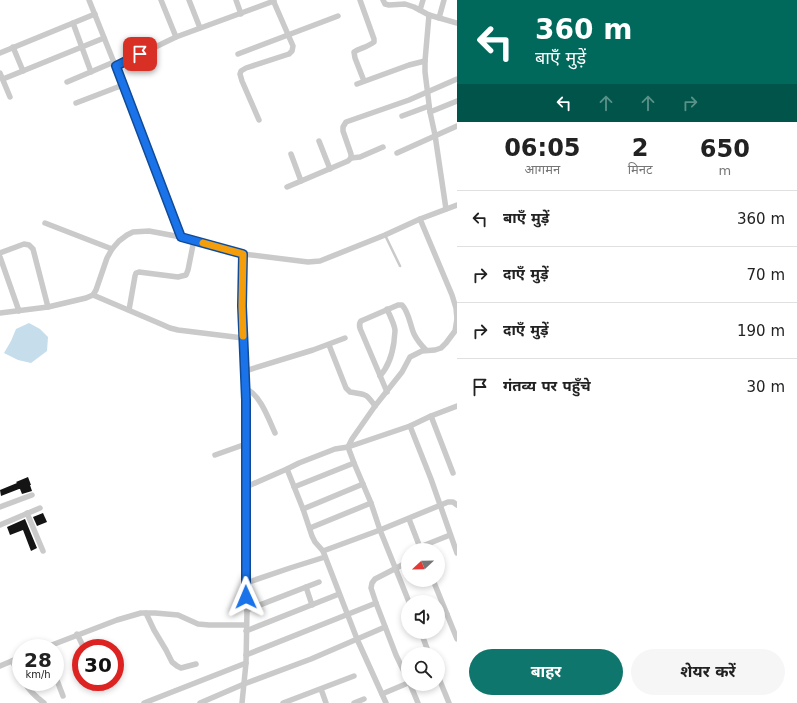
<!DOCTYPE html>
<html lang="hi">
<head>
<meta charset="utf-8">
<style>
	body { margin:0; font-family:"DejaVu Sans","Noto Sans Devanagari",sans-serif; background:#f6f6f6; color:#222; height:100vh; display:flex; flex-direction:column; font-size:15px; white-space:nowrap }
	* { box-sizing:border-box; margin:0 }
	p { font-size:13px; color:#767676 }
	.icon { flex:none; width:22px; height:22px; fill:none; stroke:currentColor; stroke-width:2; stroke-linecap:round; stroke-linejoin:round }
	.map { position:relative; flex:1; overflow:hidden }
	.details { display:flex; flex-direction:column; background:#fff; width:340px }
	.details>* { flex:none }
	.top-card { background:#00695c; color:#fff; overflow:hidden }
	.needle { width:26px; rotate:248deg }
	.controls { position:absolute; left:401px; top:543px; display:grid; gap:8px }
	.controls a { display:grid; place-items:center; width:44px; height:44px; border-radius:50%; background:#fff; box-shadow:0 2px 6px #0003; font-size:20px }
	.speed { position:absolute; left:12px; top:639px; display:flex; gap:8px; font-size:20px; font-weight:700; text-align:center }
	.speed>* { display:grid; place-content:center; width:52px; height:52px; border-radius:50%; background:#fff; box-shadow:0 2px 6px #0003; line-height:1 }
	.speed small { font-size:10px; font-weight:400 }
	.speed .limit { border:6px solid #d22; background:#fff; color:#111 }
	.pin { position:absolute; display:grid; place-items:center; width:34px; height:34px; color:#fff; margin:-17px; border-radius:8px; box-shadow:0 2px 6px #0006 }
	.me { position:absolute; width:44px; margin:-22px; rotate:359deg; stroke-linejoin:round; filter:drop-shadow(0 0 3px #0008) }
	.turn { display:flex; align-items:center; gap:14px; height:84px; padding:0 12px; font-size:18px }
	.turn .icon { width:52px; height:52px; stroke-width:2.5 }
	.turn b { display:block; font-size:28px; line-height:34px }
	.lanes { display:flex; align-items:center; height:38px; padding:0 12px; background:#0003; justify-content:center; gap:20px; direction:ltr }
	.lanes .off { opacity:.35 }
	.eta { display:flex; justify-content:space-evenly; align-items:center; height:68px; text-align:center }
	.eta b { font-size:24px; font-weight:700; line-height:28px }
	.action { display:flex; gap:8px; margin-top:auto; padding:8px 12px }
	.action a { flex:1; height:46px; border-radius:24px; background:#0f766e; color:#fff; font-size:16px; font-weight:700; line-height:46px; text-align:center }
	.action a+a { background:#f6f6f6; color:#222 }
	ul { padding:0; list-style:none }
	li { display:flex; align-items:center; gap:12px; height:56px; padding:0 12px; border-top:1px solid #e0e0e0 }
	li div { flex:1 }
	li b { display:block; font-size:15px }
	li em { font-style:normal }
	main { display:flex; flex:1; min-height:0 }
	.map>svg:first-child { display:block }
	.water { fill:#c6ddeb }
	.building { fill:#141414 }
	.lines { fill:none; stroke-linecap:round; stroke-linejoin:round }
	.lane { stroke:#cacaca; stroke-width:2.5 }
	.street { stroke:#cacaca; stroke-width:5.5 }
	.route-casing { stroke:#114b97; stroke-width:10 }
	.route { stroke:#1a73e8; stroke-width:7 }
	.slow { stroke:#f59e0b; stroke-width:7 }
</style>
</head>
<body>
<main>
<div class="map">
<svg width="457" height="703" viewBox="0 0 457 703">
	<rect width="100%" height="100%" fill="#fff"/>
	<polygon class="water" points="29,323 40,329 48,337 47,351 31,363 18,360 4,353 11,341 16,329"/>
	<g class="building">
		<polygon points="28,477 31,485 30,485 32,491 22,494 20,489 19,489 1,496 0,490 17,483 16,482"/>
		<polygon points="43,513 47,522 37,526 33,517"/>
		<polygon points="25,519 37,548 31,551 23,530 10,535 7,527"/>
	</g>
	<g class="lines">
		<polyline class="lane" points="385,235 400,266"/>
		<g class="street">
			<polyline points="89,0 123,85 181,237"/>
			<polyline points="161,0 176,37"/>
			<polyline points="189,0 200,28"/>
			<polyline points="236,0 241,14"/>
			<path d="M360,0l14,39v3c-6,5 -14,6 -20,10l1,6 9,23"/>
			<polyline points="383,0 385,4 389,5 405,4 414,7 429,15 457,23"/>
			<polyline points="420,10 423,0"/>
			<polyline points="429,15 425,61 425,72 430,112 435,135 446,209"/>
			<polyline points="439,18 444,0"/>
			<polyline points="73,23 91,72"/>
			<polyline points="13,47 23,71"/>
			<polyline points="0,53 95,14"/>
			<polyline points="238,54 338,16"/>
			<polyline points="116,66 176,37 274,1"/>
			<polyline points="0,73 10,97"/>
			<polyline points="3,79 104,38"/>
			<polyline points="67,82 114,62"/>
			<polyline points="357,84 409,65 425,61"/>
			<polyline points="76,103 123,85"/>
			<polyline points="430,112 457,101"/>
			<polyline points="402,116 429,106"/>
			<polyline points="259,120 242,81 240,74 241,71 246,68 289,54 292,51 293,46 273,0"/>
			<polyline points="319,141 330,169"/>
			<polyline points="397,153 457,126"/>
			<polyline points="291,154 301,181"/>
			<polyline points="351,158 360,157 383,147"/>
			<polyline points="287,187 348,161 351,158 351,154 343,131 343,127 346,122 409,100 457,79"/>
			<polyline points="420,219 452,295 456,308 457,319"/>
			<polyline points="45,223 112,249"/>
			<polyline points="0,253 24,244 29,245 33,249 48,307"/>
			<polyline points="0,257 19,311"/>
			<polyline points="93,295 161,324 170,328 178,330 243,338"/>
			<polyline points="129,310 135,276 136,273 139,272 178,277 186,275 188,270 194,240"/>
			<polyline points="0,313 48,307 86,298 93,295 96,290 107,258 112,249 119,241 127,235 133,232 149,231 181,237 243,254 308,262 320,261 385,235 420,219 457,205"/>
			<path d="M329,345l17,43 4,4c16,3 15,0 25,14"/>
			<polyline points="245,371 313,350 345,338"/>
			<path d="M380,376c9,-10 12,-21 14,-34 0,-4 1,-8 1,-12 -1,-7 -5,-14 -8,-21"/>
			<path d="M246,389c14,5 23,31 29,44"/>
			<path d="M387,392l-25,-59c-2,-4 -4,-8 -1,-12l37,-16h4c7,7 8,20 12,29 3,6 7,11 12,16"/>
			<polyline points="431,416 453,473"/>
			<polyline points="410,426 431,479 457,553"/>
			<polyline points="215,455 246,444"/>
			<polyline points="287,469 303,509 312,536 315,542 323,551 357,639 386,703"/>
			<polyline points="246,487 287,469 299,463 335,449 348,447 410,426 431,416 457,406"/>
			<polyline points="294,487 354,463"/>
			<polyline points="0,507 32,495"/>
			<polyline points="303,509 363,484"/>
			<polyline points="27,513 43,551"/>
			<polyline points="409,519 421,550"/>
			<polyline points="0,525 40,508"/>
			<polyline points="310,528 371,503"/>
			<polyline points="420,547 450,535"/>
			<polyline points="323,551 380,530 448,502 453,502 457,505"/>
			<polyline points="408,562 375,579 372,583 371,588 376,603 396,655 408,680"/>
			<polyline points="433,580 457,639"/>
			<polyline points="246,583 290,568 325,557"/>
			<polyline points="306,587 312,605"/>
			<polyline points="409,602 380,530 371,503 354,463 348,447 352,439 375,406 402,372 410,357 422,351 435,350 441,348 446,343 455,331 457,319"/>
			<polyline points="247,610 319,582"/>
			<polyline points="146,613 154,630 166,650 172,662 177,666 181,668 196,664"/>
			<polyline points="438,617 447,614"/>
			<polyline points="246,631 339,594"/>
			<polyline points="421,632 429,654"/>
			<polyline points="77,634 84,648"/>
			<polyline points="44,648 117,620 141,613 155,613 178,615 198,624 209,625 246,625"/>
			<polyline points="246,655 376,603"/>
			<polyline points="12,661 21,677"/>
			<polyline points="0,666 21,657"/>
			<polyline points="55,675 63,696"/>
			<polyline points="438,676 449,703"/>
			<path d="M24,682c5,8 12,15 20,21"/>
			<polyline points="100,682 100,683"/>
			<polyline points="410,684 418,703"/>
			<polyline points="321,689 326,703"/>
			<polyline points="382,694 408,683"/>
			<polyline points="144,703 246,663"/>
			<polyline points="200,703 244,684 311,659 385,627"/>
			<polyline points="242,703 246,663 247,610 246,528 246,385 242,306 243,254"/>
			<polyline points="283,703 354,676"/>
			<polyline points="354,703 364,699"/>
		</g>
	</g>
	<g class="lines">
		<defs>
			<polyline id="route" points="140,54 116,66 181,237 243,254 242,306 246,400 246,597"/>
		</defs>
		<use href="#route" class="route-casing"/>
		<use href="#route" class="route"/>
		<polyline class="slow" points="203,243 243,254 242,306 243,336"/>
	</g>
</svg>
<div class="controls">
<a><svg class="needle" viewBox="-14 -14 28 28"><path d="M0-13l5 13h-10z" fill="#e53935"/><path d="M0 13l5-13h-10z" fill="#767676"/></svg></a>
<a><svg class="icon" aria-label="sound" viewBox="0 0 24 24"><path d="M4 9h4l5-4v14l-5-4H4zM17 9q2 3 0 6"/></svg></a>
<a><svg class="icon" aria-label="search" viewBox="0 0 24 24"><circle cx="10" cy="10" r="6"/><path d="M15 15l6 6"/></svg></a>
</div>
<div class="speed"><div>28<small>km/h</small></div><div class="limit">30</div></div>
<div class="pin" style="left:140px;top:54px;background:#d93025"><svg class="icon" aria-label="arrive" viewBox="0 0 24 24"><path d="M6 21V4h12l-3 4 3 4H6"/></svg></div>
<svg class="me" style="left:246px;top:597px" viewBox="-20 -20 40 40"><path d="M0-17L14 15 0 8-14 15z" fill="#1a73e8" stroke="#fff" stroke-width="4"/></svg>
</div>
<section class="details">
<div class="top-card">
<div class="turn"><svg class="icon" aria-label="left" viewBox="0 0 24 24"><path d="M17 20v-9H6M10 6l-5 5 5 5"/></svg><div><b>360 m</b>बाएँ मुड़ें</div></div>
<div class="lanes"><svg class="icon" aria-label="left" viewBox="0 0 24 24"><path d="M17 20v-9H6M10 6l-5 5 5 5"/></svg><svg class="icon off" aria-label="ahead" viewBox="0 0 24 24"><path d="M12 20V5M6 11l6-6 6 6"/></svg><svg class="icon off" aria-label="ahead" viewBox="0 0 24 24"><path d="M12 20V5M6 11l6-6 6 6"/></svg><svg class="icon off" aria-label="right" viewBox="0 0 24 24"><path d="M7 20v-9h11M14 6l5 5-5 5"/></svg></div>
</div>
<div class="eta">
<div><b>06:05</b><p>आगमन</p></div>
<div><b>2</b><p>मिनट</p></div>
<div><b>650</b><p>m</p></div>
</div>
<ul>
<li><svg class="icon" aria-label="left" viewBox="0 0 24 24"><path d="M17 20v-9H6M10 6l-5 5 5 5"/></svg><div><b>बाएँ मुड़ें</b></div><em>360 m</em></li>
<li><svg class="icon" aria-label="right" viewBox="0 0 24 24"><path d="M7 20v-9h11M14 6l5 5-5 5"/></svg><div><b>दाएँ मुड़ें</b></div><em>70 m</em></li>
<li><svg class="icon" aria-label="right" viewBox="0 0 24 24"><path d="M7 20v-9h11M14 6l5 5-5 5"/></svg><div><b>दाएँ मुड़ें</b></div><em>190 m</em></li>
<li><svg class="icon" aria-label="arrive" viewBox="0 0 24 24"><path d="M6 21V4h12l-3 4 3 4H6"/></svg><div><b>गंतव्य पर पहुँचे</b></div><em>30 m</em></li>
</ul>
<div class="action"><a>बाहर</a><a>शेयर करें</a></div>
</section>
</main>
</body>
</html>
